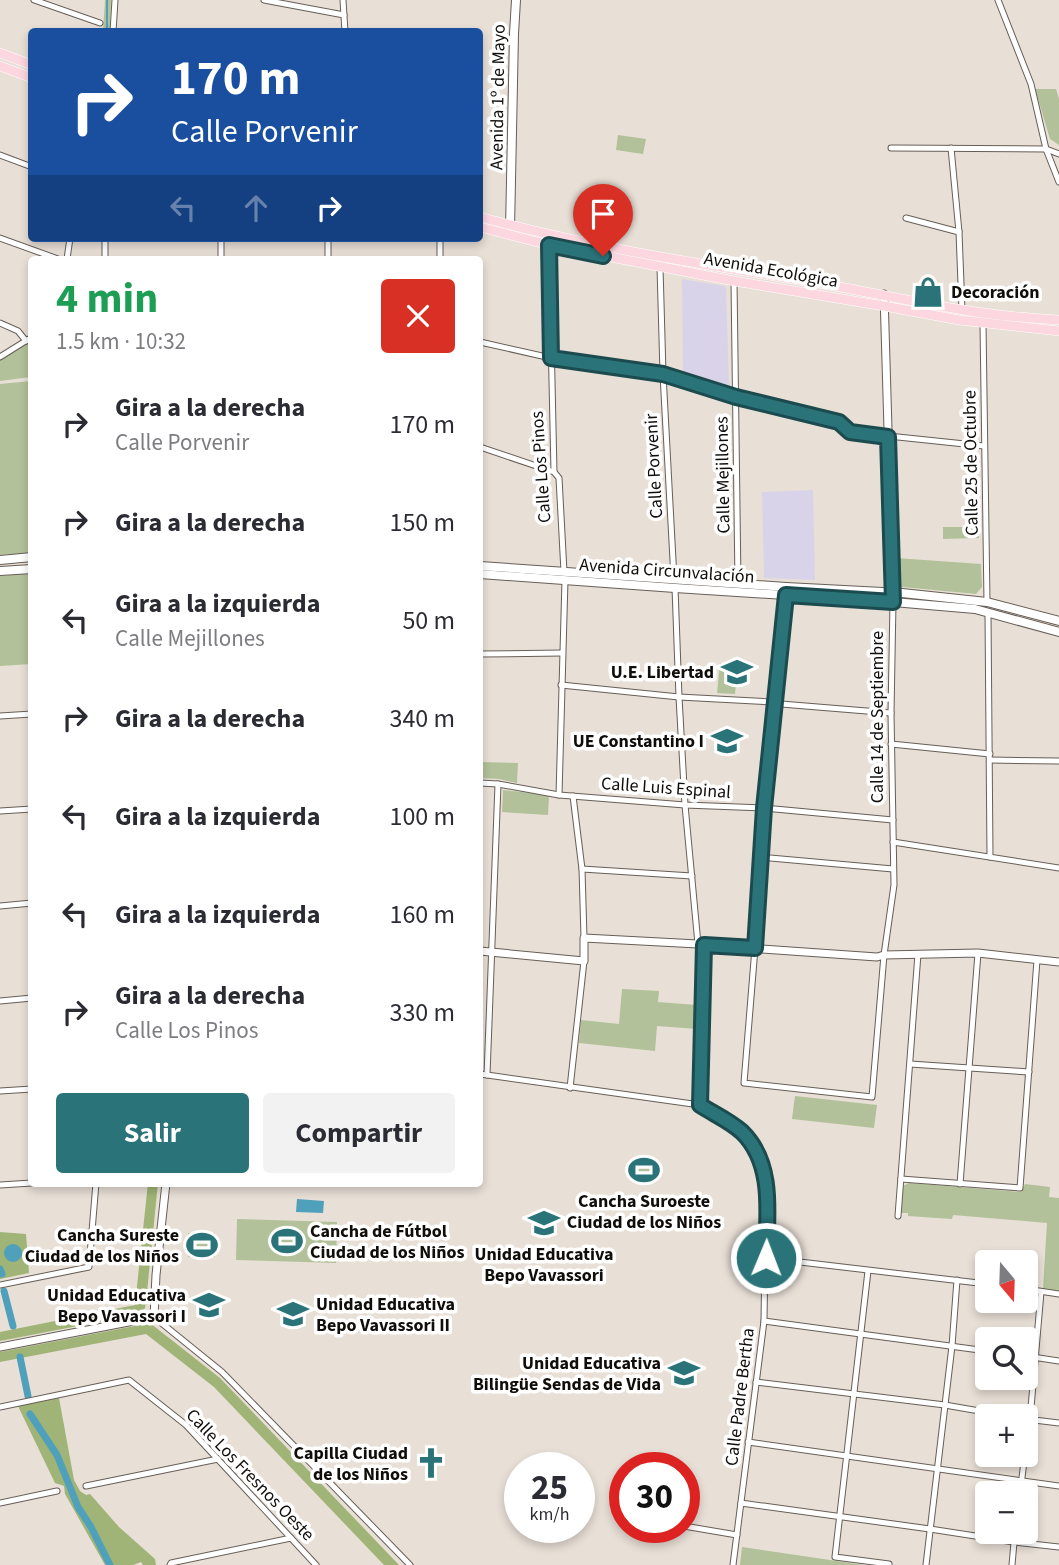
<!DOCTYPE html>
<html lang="es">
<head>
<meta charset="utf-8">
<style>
	body { margin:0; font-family:"Source Sans 3",sans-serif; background:#f2f2f3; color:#2b2b33; height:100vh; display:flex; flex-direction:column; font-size:26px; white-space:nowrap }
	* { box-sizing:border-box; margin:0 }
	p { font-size:23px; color:#7c7c81 }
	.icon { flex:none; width:38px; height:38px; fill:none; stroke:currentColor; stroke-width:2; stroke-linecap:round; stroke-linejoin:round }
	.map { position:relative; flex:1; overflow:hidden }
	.drawer { position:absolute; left:28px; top:256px; width:455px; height:931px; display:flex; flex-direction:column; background:#fff; border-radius:7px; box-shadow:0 4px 10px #0003 }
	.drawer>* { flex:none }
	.banner { position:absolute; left:28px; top:28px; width:455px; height:214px; border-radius:7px; box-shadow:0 4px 10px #0003; background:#1a4fa0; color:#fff; overflow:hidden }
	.needle { width:46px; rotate:161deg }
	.tools { position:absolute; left:975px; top:1250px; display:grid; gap:14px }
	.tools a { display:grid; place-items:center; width:63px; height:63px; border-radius:7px; background:#fff; box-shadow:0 4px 10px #0003; font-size:35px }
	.speed { position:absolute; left:504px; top:1452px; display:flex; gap:14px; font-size:35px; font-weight:700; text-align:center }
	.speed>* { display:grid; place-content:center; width:91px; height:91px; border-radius:50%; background:#fff; box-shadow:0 4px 10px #0003; line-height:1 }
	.speed small { font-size:18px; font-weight:400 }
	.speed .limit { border:10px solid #d22; background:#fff; color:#111 }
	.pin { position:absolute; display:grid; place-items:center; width:60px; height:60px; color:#fff; margin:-72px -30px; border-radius:50% 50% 50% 0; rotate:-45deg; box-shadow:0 0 7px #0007 }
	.pin .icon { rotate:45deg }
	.me { position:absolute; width:77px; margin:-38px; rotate:1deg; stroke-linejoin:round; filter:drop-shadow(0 0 5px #0008) }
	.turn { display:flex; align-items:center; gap:24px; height:147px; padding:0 28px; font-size:32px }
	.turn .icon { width:91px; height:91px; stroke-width:2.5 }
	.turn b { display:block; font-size:49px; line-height:60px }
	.lanes { display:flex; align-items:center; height:66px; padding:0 28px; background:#0003; justify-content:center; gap:35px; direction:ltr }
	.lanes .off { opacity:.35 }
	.round { display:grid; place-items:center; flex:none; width:74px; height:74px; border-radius:7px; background:#f2f2f3 }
	.overview { display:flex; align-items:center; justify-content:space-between; height:119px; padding:0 28px }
	h1 { font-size:42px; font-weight:700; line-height:52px; color:#1e9e55 }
	.cta { display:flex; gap:14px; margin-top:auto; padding:14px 28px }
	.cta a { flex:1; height:80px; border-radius:7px; background:#2a7479; color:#fff; font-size:28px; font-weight:700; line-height:80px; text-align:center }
	.cta a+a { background:#f2f2f3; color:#2b2b33 }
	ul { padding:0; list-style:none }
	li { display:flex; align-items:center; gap:21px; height:98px; padding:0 28px }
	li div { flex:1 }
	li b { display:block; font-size:26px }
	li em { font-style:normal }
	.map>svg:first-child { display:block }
	.industrial { fill:#d9d3e9 }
	.green { fill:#b2c199 }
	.forest { fill:#9fb476 }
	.water { fill:#4fa0bb }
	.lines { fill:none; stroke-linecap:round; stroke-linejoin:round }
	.stream { stroke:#4fa0bb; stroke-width:2 }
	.canal { stroke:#4fa0bb; stroke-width:7 }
	.minor-casing { stroke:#675e57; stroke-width:7 }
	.tertiary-casing { stroke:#675e57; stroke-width:9 }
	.secondary-casing { stroke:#675e57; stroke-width:10 }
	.primary-casing { stroke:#fff; stroke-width:10 }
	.minor { stroke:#fff; stroke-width:5 }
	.tertiary { stroke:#fff; stroke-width:7 }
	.secondary { stroke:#fff; stroke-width:8 }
	.primary { stroke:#fcd7df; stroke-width:9 }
	.route-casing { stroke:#1b4b4f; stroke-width:18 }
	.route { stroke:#2a7479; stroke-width:12 }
	.labels { text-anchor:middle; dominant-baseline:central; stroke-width:7; stroke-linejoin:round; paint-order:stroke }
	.street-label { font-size:18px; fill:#100d0a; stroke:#fff }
	.poi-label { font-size:18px; font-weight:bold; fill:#100d0a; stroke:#fff; text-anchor:end }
</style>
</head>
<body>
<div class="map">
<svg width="1059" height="1565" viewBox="0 0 1059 1565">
	<rect width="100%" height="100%" fill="#e8dfd6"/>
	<g class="industrial">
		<polygon points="682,279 724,286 726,288 729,385 727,387 724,388 683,374"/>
		<polygon points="813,490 815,580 764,578 762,492"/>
	</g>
	<g class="green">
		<polygon points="105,0 111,0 110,31 103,31"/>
		<polygon points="1035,89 1056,89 1059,99 1059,145 1050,139"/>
		<polygon points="618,135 646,139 643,154 616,150"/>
		<polygon points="31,340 31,377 0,381 0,360"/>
		<polygon points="31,381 31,553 0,555 0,384"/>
		<polygon points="943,527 979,527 979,538 943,539"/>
		<polygon points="896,558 981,564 982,587 976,594 902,587 898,585"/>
		<polygon points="31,573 31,664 0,666 0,576"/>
		<polygon points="720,663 738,664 735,694 717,693"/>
		<polygon points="480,762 518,763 517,783 499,779 480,778"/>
		<polygon points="503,790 549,795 548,815 502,812"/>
		<polygon points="622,989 659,991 658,1002 697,1005 697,1029 657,1026 655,1051 579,1043 581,1020 619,1024"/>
		<polygon points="795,1096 877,1105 874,1128 792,1119"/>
		<polygon points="630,1161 658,1162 657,1180 630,1178"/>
		<polygon points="909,1183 1021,1192 1025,1184 1050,1187 1049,1197 1059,1198 1059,1291 1043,1289 1047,1223 953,1215 952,1219 908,1216 908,1213 901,1213 903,1186"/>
		<polygon points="237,1219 337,1222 336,1263 236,1260"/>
		<rect x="188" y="1233" width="27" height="24"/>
		<polygon points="742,1547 864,1565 740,1565"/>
	</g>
	<g class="forest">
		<polygon points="148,1183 158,1183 146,1302 145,1308 140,1314 0,1341 0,1332 135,1305"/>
		<polygon points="0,1232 26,1234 29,1273 0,1279"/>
		<polygon points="150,1323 220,1378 399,1565 384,1565 214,1387 146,1334 0,1362 0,1352"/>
		<polygon points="59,1398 74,1480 80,1491 86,1495 90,1494 119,1527 155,1559 156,1565 143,1565 141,1562 133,1565 105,1565 65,1494 64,1486 55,1483 18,1406"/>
	</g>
	<g class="water">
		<polygon points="297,1199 324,1201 323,1213 296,1212"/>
		<circle cx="13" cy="1253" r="9"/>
	</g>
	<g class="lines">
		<polyline class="stream" points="107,32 107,0"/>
		<g class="canal">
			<polyline points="0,1269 2,1274"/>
			<polyline points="4,1291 13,1326"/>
			<polyline points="20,1357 28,1396"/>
			<polyline points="30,1414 57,1455 78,1507 91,1527 110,1565"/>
		</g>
		<defs>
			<g id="minor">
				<polyline points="34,0 100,23"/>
				<polyline points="264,0 344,15"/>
				<polyline points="343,0 345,32"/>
				<polyline points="998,0 1031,84 1046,149 1059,182"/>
				<polyline points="113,32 115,0"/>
				<polyline points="891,148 1046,149 1059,154"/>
				<polyline points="951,148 959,232 962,310"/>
				<polyline points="0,155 32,167"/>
				<polyline points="906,218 959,232"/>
				<polyline points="0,238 58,259"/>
				<polyline points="105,238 105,259"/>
				<polyline points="221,238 221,259"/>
				<polyline points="328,238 328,259"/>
				<polyline points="549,244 554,472 559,478 564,572"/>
				<polyline points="67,259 70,238"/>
				<polyline points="440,259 440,238"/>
				<polyline points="660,267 663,374 674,579"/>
				<polyline points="734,281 738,584"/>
				<polyline points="0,323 18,331 26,341"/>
				<polyline points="983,324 987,602"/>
				<polyline points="480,342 551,358 663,374 736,397 839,422 850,432 984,446"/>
				<polyline points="0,357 32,337"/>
				<polyline points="480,447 554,472"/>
				<polyline points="675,588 679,697 685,805 698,944 704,945 700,1105"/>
				<polyline points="786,595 776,703 764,808 755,948 744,1083 872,1097 884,955 894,885 891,713 893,602"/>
				<polyline points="988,613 990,857"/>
				<polyline points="480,654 562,653"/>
				<polyline points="561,685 679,697 771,702 781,704 891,713"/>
				<polyline points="0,716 32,714"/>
				<polyline points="891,744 990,754"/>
				<polyline points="990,760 1059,761"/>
				<polyline points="480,783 498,784 559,795 685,805 764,808 893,820"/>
				<polyline points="559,795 565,580"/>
				<polyline points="573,796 582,869 584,938"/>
				<polyline points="0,811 32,809"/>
				<polyline points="893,842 1059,868"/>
				<polyline points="760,857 893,869"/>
				<polyline points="582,869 692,876"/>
				<polyline points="0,906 32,903"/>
				<polyline points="0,1001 32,998"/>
				<polyline points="910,1064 1029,1072"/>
				<polyline points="480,1074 700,1105 740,1130 753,1145 764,1171 766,1188 764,1321 733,1565"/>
				<polyline points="487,1075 498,784"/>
				<polyline points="570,1088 584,961"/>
				<polyline points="0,1091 32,1089"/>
				<polyline points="901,1179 1020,1188 1037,960"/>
				<polyline points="960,1184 978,953"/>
				<polyline points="0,1185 32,1183"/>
				<polyline points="898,1216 918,954"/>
				<polyline points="766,1258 987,1284"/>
				<polyline points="868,1271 835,1557 889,1564"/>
				<polyline points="0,1285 89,1267 96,1183"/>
				<polyline points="1026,1289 1059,1294"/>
				<polyline points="154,1317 222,1372 410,1565"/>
				<polyline points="764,1321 987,1351"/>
				<polyline points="1026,1356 1059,1361"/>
				<polyline points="756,1382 945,1405 1008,1416"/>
				<polyline points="0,1407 129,1380 186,1425 316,1565"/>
				<polyline points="1026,1419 1059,1423"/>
				<polyline points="748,1442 1059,1486"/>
				<polyline points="1026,1454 1030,1419 1041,1292"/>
				<polyline points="86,1486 218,1459"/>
				<polyline points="1020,1493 1025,1454"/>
				<polyline points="0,1503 57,1491"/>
				<polyline points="741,1503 930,1529 1014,1542 1059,1547"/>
				<polyline points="684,1526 737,1535"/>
				<polyline points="170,1565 171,1563 291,1538"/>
				<polyline points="926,1565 952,1346 957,1280"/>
				<polyline points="1012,1565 1015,1531"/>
			</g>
			<g id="tertiary">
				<polyline points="884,294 893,598"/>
				<polyline points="704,945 877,957 884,955 978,953 1059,962"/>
				<polyline points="480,951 584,961 584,938 698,944"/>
				<polyline points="0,1347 154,1317 156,1275 166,1183"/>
			</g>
			<g id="secondary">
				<polyline points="510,229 514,34 516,0"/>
				<polyline points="0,560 32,557"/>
				<polyline points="480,566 786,587 902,593 987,602 1059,621"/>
				<polyline points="0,571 32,569"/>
				<polyline points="480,574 675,588 893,602 975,609 1059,632"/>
			</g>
			<g id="primary">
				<polyline points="0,53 32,65"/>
				<polyline points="0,66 32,78"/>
				<path d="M480,217c112,31 228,48 343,67 47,8 94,19 141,26 31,6 63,8 95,10"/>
				<polyline points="480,227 549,245 734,281 884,306 959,320 1059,331"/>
			</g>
		</defs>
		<use href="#minor" class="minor-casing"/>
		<use href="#tertiary" class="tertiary-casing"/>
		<use href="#secondary" class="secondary-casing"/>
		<use href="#primary" class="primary-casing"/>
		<use href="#minor" class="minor"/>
		<use href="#tertiary" class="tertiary"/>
		<use href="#secondary" class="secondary"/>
		<use href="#primary" class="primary"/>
	</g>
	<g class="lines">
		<defs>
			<path id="route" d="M603,256l-54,-11 2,113 112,16 73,23 103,25 11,10 38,5 5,165 -107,-7 -22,213 -9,140 -51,-3 -4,160c14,9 30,16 42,27 33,32 25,84 24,126"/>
		</defs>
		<use href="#route" class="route-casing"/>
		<use href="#route" class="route"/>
	</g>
	<defs>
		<symbol id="shop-bare" viewBox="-9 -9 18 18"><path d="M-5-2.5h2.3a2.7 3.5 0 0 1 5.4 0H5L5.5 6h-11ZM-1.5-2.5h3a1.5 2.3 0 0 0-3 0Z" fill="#2a7479" stroke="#fff" stroke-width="2.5" paint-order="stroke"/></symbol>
		<symbol id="school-bare" viewBox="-9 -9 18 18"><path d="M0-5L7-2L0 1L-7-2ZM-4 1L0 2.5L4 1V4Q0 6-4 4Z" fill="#2a7479" stroke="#fff" stroke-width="2.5" paint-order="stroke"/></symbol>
		<symbol id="stadium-bare" viewBox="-9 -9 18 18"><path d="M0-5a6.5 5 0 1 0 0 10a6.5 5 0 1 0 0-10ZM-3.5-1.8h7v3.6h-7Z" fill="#2a7479" stroke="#fff" stroke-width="2.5" paint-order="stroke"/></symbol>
		<symbol id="church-bare" viewBox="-9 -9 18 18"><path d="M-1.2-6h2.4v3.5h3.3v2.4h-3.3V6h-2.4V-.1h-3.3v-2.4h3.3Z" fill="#2a7479" stroke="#fff" stroke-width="2.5" paint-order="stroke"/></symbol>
	</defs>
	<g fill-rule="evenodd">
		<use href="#shop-bare" x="906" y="270" width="44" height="44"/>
		<use href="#school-bare" x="715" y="650" width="44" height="44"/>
		<use href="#school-bare" x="705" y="719" width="44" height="44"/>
		<use href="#stadium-bare" x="622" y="1148" width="44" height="44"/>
		<use href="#school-bare" x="522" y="1201" width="44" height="44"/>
		<use href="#stadium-bare" x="265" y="1219" width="44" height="44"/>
		<use href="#stadium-bare" x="180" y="1223" width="44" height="44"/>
		<use href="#school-bare" x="187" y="1283" width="44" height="44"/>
		<use href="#school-bare" x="271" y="1292" width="44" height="44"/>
		<use href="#school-bare" x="662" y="1351" width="44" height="44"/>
		<use href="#church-bare" x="409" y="1441" width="44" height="44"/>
	</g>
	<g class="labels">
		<g class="street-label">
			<text transform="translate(498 97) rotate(-89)">Avenida 1º de Mayo</text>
			<text transform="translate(771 270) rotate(10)">Avenida Ecológica</text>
			<text transform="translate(971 463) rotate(-91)">Calle 25 de Octubre</text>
			<text transform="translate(654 466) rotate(-93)">Calle Porvenir</text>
			<text transform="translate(541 467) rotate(-94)">Calle Los Pinos</text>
			<text transform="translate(723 475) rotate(-91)">Calle Mejillones</text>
			<text transform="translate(667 571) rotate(4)">Avenida Circunvalación</text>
			<text transform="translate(877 717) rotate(-90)">Calle 14 de Septiembre</text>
			<text transform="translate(666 788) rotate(4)">Calle Luis Espinal</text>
			<text transform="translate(740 1397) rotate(-83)">Calle Padre Bertha</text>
			<text transform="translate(250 1475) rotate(46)">Calle Los Fresnos Oeste</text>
		</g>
		<g class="poi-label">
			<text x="951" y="292" text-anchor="start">Decoración</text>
			<text x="714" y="672">U.E. Libertad</text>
			<text x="704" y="741">UE Constantino I</text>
			<text x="644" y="1201" text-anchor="middle">Cancha Suroeste<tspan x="644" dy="21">Ciudad de los Niños</tspan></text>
			<text x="310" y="1231" text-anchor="start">Cancha de Fútbol<tspan x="310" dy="21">Ciudad de los Niños</tspan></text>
			<text x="179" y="1235">Cancha Sureste<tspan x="179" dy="21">Ciudad de los Niños</tspan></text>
			<text x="544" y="1254" text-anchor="middle">Unidad Educativa<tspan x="544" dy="21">Bepo Vavassori</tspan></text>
			<text x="186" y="1295">Unidad Educativa<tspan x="186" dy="21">Bepo Vavassori I</tspan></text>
			<text x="316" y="1304" text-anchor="start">Unidad Educativa<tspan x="316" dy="21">Bepo Vavassori II</tspan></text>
			<text x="661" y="1363">Unidad Educativa<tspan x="661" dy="21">Bilingüe Sendas de Vida</tspan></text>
			<text x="408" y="1453">Capilla Ciudad<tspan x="408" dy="21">de los Niños</tspan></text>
		</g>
	</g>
</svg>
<div class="tools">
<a><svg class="needle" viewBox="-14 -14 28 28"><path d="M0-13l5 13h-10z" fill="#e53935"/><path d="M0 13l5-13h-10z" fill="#7c7c81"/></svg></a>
<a><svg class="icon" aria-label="search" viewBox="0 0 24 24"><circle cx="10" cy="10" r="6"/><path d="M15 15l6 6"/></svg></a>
<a>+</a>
<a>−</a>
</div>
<div class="speed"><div>25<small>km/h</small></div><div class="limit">30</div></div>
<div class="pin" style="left:603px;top:256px;background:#d93025"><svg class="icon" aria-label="arrive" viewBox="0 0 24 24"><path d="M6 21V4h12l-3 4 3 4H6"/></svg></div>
<svg class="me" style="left:766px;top:1258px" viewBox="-20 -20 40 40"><circle r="17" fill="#2a7479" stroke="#fff" stroke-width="3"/><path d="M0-11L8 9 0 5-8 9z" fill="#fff"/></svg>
<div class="banner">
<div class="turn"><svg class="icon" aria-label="right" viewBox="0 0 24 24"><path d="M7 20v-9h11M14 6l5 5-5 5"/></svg><div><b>170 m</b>Calle Porvenir</div></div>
<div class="lanes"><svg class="icon off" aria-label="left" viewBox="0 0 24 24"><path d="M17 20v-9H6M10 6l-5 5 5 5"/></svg><svg class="icon off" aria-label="ahead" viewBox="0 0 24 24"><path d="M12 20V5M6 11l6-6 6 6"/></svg><svg class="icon" aria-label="right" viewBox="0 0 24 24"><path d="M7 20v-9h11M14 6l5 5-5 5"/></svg></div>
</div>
<section class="drawer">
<div class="overview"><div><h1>4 min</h1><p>1.5 km · 10:32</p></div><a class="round" style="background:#d93025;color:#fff"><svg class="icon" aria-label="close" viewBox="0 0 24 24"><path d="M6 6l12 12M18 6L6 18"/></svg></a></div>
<ul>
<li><svg class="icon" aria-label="right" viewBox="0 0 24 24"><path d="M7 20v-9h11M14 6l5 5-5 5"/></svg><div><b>Gira a la derecha</b><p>Calle Porvenir</p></div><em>170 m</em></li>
<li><svg class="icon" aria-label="right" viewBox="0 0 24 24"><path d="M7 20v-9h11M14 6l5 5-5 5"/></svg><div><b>Gira a la derecha</b></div><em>150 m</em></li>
<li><svg class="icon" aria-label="left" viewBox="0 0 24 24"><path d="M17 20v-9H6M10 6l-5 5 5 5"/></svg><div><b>Gira a la izquierda</b><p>Calle Mejillones</p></div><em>50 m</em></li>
<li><svg class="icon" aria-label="right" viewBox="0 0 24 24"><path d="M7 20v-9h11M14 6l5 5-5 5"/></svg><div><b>Gira a la derecha</b></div><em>340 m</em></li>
<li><svg class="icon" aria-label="left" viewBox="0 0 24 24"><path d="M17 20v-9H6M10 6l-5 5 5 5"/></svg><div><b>Gira a la izquierda</b></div><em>100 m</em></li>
<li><svg class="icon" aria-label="left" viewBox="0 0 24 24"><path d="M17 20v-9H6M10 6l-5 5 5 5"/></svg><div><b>Gira a la izquierda</b></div><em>160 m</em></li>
<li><svg class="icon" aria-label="right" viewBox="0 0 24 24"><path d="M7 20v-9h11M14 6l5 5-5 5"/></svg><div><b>Gira a la derecha</b><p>Calle Los Pinos</p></div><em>330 m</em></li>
</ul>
<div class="cta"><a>Salir</a><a>Compartir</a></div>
</section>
</div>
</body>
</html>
